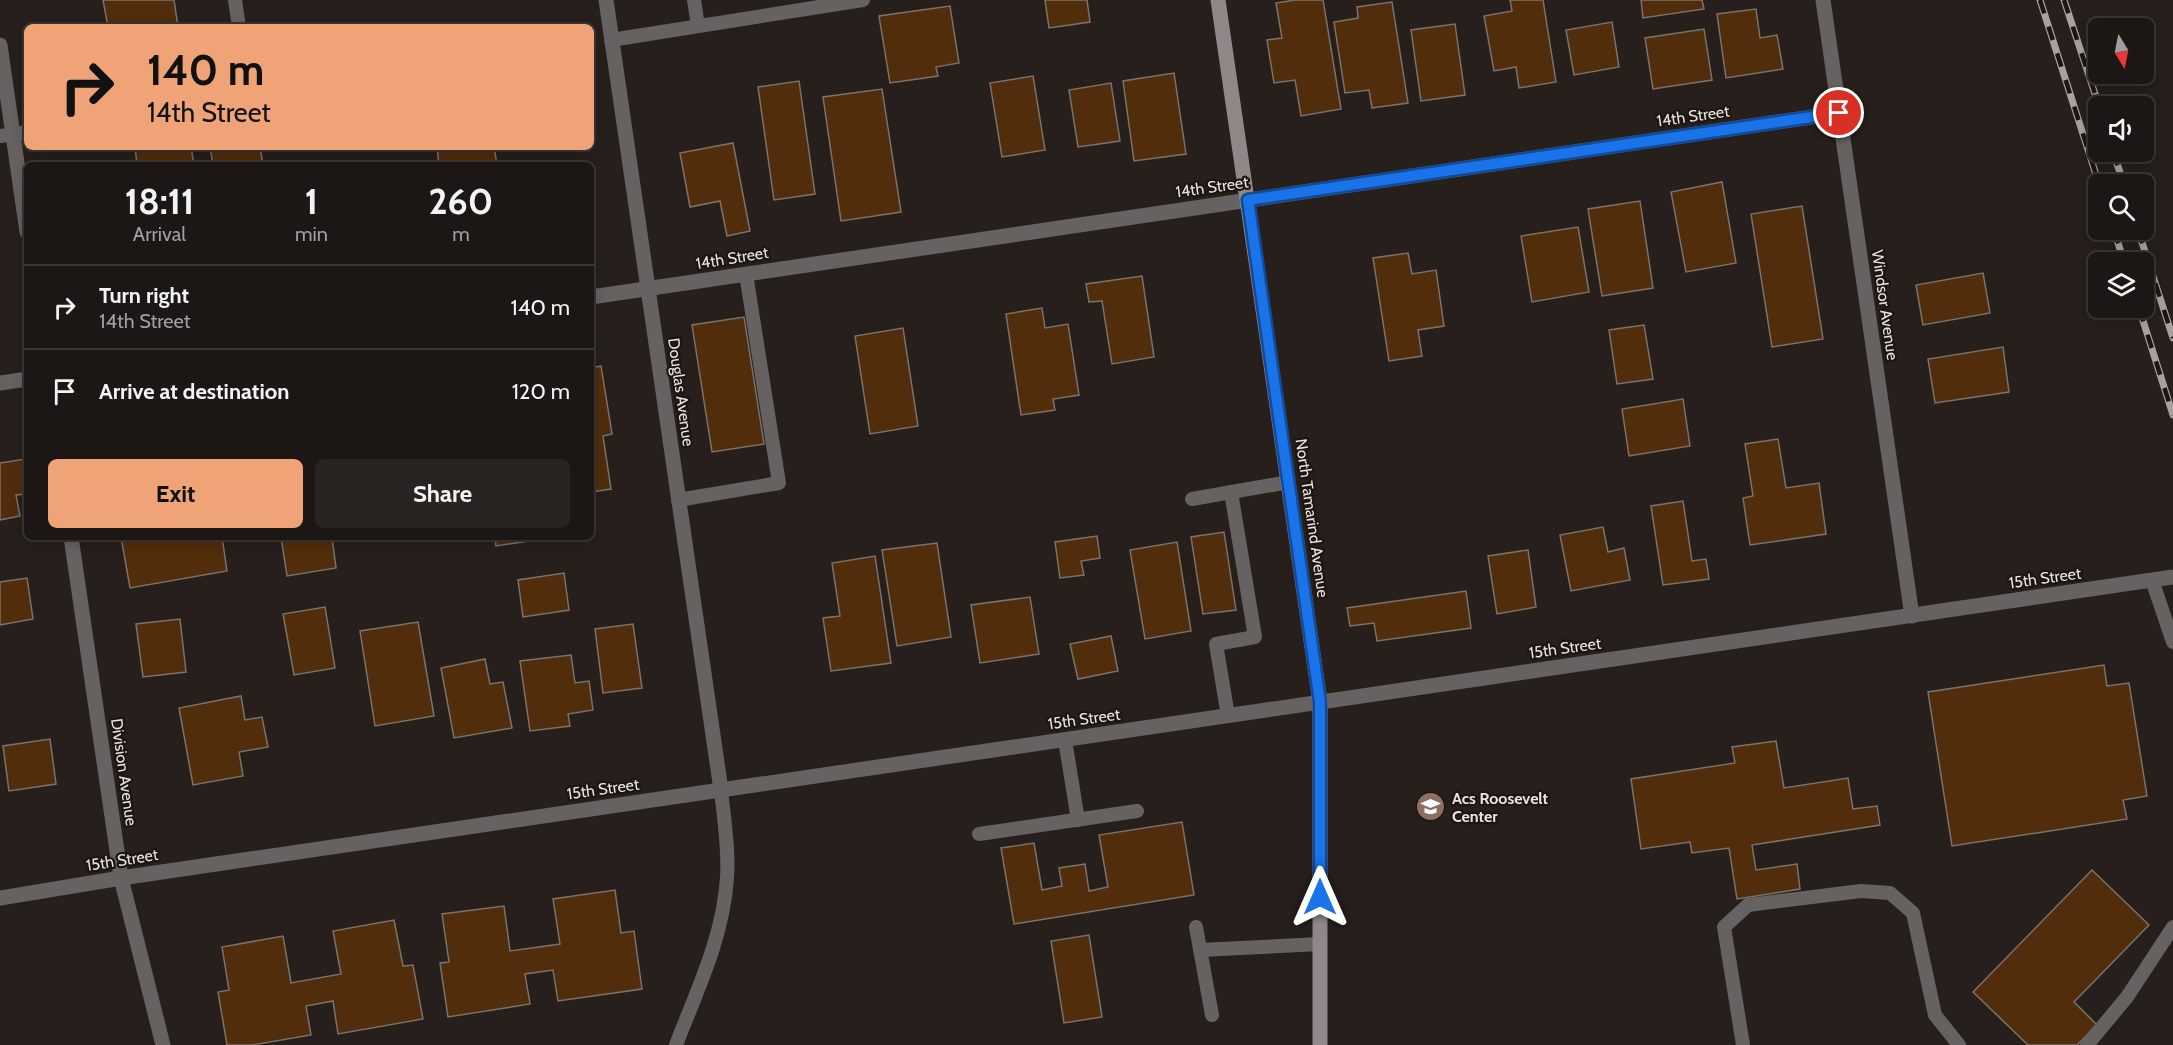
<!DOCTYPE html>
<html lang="en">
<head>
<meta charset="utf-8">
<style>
	body { margin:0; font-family:Cabin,sans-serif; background:#292422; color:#f1f3f6; height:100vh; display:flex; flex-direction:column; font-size:22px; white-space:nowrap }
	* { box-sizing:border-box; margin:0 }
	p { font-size:20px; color:#a09fa0 }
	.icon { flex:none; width:33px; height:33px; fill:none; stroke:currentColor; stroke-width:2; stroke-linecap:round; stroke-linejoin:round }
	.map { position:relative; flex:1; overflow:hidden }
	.sheet { position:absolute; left:24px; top:162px; width:570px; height:378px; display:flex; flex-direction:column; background:#1c1714; border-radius:9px; box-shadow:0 3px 15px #0003,0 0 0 2px #3a3634 }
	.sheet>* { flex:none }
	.top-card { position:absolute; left:24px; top:24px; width:570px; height:126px; border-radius:9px; box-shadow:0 3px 15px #0003,0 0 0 2px #3a3634; background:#efa377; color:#111; overflow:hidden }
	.needle { width:39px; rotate:170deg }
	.controls { position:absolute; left:2088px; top:18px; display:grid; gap:12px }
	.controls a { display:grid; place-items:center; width:66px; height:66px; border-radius:9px; background:#1c1714; box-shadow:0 3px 15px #0003,0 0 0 2px #3a3634; font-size:30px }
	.pin { position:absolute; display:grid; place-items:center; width:51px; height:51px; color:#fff; margin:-26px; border:3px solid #fff; border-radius:50%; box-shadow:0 2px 6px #0007 }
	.me { position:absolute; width:66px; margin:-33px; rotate:0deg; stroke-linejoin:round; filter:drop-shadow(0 0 4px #0008) }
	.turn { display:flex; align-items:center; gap:21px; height:126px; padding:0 24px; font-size:27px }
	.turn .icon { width:78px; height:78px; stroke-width:2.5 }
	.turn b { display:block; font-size:42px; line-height:51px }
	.eta { display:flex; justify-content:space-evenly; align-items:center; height:102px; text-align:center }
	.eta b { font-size:36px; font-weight:700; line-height:42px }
	.cta { display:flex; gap:12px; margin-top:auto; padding:12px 24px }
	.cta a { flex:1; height:69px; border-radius:9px; background:#efa377; color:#111; font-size:24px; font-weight:700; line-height:69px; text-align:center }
	.cta a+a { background:#292422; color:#f1f3f6 }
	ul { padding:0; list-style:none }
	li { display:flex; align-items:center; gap:18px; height:84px; padding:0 24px; border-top:2px solid #3a3634 }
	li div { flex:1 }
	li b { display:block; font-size:22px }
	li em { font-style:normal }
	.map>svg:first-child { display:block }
	.building { fill:#512d0c; stroke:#7b726c; stroke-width:1.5 }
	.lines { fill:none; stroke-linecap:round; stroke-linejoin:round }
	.lane { stroke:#676262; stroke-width:14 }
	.street { stroke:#676262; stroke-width:15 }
	.secondary { stroke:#8f8788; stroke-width:15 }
	.rail-casing { stroke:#a7a29e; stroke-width:7 }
	.rail { stroke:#1d1512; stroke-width:4.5; stroke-dasharray:14; stroke-linecap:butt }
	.route-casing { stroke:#114b97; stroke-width:15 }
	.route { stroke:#1a73e8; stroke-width:10 }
	.labels { text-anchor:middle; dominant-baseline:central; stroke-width:4.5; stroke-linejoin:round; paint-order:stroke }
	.street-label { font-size:16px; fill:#e8e3e0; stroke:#1d1512 }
	.poi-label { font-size:16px; font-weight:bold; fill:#e8e3e0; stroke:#1d1512; text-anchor:start }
</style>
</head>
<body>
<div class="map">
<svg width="2173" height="1045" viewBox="0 0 2173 1045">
	<rect width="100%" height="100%" fill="#261f1b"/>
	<g class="building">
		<polygon points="103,0 174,0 178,27 108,27"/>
		<polygon points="1045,0 1087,0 1090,22 1049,28"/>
		<polygon points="1295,0 1323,0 1341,109 1301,116 1295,80 1274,83 1267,40 1282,38 1276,3"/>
		<polygon points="1510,0 1543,0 1556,82 1519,88 1516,67 1494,71 1484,16 1512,11"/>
		<polygon points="1641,0 1702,0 1704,9 1643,18"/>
		<polygon points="1392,2 1408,103 1372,108 1369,90 1345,93 1334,22 1358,18 1357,7"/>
		<polygon points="950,6 959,63 936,67 938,76 890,83 879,16"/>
		<polygon points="1756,9 1760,38 1777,35 1783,69 1726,78 1717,14"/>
		<polygon points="1612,22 1619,67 1574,75 1566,30"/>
		<polygon points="1455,24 1465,95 1421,101 1411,30"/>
		<polygon points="1704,29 1712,80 1653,89 1645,38"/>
		<polygon points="1174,73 1186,154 1134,161 1123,81"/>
		<polygon points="1033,76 1045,150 1002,157 990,83"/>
		<polygon points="799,81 815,194 774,200 758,87"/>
		<polygon points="1111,83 1120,141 1078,147 1069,90"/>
		<polygon points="882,89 901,212 841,221 823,97"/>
		<polygon points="733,143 750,231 727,236 720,201 690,207 680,153"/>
		<polygon points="135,147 191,147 194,165 137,165"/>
		<polygon points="210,147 260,147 263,165 213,165"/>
		<polygon points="437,147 494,147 497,165 439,165"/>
		<polygon points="1722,182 1736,263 1686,272 1671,192"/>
		<polygon points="1640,201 1653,288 1602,296 1588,209"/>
		<polygon points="1802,206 1823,339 1772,347 1751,214"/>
		<polygon points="1578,227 1589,292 1532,302 1521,236"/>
		<polygon points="1408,253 1412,274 1436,270 1444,326 1418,330 1422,356 1389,361 1373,258"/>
		<polygon points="1983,273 1990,313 1923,325 1916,285"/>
		<polygon points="1142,276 1154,357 1112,364 1102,301 1089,302 1086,284"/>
		<polygon points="1042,308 1045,328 1068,324 1079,395 1053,399 1055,410 1021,415 1006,314"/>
		<polygon points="744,317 764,444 712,452 692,325"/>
		<polygon points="1644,325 1653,379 1617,384 1609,330"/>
		<polygon points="903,328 918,426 870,434 855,336"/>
		<polygon points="2003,347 2009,392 1935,403 1928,359"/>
		<polygon points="601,366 612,434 603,436 611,489 591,492 591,368"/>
		<polygon points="1683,399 1690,446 1629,456 1622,409"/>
		<polygon points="1778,439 1786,488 1819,483 1826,534 1750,545 1743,498 1753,496 1745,444"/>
		<polygon points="25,459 27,494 16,495 20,516 0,520 0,463"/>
		<polygon points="1683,501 1692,561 1706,559 1709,579 1663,585 1651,506"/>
		<polygon points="1603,527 1608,552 1624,548 1630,580 1571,591 1560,535"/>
		<polygon points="1224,532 1236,610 1203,614 1191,537"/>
		<polygon points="1097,536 1100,558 1081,561 1084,575 1060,578 1055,542"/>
		<polygon points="121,537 222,537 227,571 130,588"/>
		<polygon points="281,537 332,537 336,568 287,576"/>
		<polygon points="495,537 554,537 496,546"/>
		<polygon points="1177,542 1191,631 1145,639 1130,550"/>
		<polygon points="937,543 951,637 897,646 882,550"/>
		<polygon points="1528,550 1536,607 1497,614 1488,556"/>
		<polygon points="875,556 891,663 831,671 823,618 840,616 832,563"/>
		<polygon points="564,573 569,610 523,617 518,580"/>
		<polygon points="27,578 33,619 0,625 0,582"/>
		<polygon points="1466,591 1471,628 1377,641 1374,623 1350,626 1347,608"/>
		<polygon points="1030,597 1039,654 980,663 971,605"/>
		<polygon points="325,607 335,668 294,675 283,614"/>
		<polygon points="180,619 186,672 143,677 136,624"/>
		<polygon points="418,622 434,716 375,726 360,631"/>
		<polygon points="633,624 642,688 603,693 595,629"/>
		<polygon points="1111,636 1118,671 1078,679 1070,644"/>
		<polygon points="571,655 575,683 589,681 593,710 568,714 570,726 530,731 520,661"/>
		<polygon points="485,659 490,684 503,682 512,728 454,738 441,668"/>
		<polygon points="2104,665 2107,686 2129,683 2147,796 2123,800 2127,819 1952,846 1928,692"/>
		<polygon points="241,696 245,720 262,717 268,747 239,752 243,776 193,785 179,708"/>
		<polygon points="50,739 56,784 9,791 3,746"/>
		<polygon points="1776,741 1784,788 1848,778 1853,809 1877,806 1880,825 1752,845 1756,870 1797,864 1800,889 1737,899 1729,848 1692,853 1690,842 1641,849 1631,779 1735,763 1732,747"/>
		<polygon points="1182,822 1194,895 1014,924 1001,848 1034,843 1042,890 1062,886 1059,868 1085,864 1089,891 1108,887 1099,835"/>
		<polygon points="2092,870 2149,925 2074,1002 2097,1025 2077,1045 2028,1045 1973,992"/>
		<polygon points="615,890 621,933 634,931 642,989 558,1001 553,970 525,974 530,1004 448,1017 440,963 449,962 442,914 504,906 510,951 560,944 553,899"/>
		<polygon points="394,920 403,966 413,965 423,1019 338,1034 333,1001 306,1006 311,1035 252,1045 227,1045 218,992 229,990 222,947 283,936 291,983 341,974 333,931"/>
		<polygon points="1089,935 1102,1017 1064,1023 1051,941"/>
	</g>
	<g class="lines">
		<g class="lane">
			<polyline points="235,0 239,27"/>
			<polyline points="694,0 698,26"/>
			<polyline points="611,40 863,0"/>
			<polyline points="0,136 27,132"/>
			<polyline points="1192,499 1289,482"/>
			<polyline points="678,500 779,483 746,274"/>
			<polyline points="2152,580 2173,642"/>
			<polyline points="1228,716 1216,644 1255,637 1231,492"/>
			<polyline points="1065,740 1078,820"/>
			<polyline points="979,834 1137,811"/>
			<polyline points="1196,927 1212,1015"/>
			<polyline points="1200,950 1320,944"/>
			<path d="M676,1045c21,-55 47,-107 51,-167 2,-29 -3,-59 -6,-88"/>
			<polyline points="1743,1045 1724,927 1748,905 1861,891 1890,893 1913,913 1935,1015 1959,1045"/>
			<polyline points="2087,1045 2127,997 2173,927"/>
		</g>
		<g class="street">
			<polyline points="606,0 721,790"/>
			<polyline points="1823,0 1912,616"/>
			<polyline points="0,45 27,232"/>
			<polyline points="591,297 1839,113"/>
			<polyline points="0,383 27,379"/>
			<polyline points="71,537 121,878 163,1045"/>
			<polyline points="0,898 121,878 2173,577"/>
		</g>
		<polyline class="secondary" points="1218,0 1320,702 1320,1045"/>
		<defs>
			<g id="rail">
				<polyline points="2040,0 2099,184"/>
				<polyline points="2064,0 2099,106"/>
				<polyline points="2113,152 2124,184"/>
				<polyline points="2114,230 2124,262"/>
				<polyline points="2138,230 2173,338"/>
				<polyline points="2139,308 2173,415"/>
			</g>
		</defs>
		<use href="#rail" class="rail-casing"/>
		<use href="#rail" class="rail"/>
	</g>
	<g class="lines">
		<defs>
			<polyline id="route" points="1320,897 1320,702 1248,200 1839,113"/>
		</defs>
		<use href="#route" class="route-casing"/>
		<use href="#route" class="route"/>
	</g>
	<defs>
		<symbol id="school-disc" viewBox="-11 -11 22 22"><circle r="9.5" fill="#8d6e63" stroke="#1d1512"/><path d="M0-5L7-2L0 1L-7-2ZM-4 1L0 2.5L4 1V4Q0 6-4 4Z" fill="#fff"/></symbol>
	</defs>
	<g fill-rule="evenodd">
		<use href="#school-disc" x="1414" y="790" width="33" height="33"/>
	</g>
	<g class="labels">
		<g class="street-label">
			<text transform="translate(1693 116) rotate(-8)">14th Street</text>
			<text transform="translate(1212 187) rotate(-8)">14th Street</text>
			<text transform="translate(732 258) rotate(-9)">14th Street</text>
			<text transform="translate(1885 305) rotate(82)">Windsor Avenue</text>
			<text transform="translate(681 392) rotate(82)">Douglas Avenue</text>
			<text transform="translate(1312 518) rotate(82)">North Tamarind Avenue</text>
			<text transform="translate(2045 578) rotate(-8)">15th Street</text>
			<text transform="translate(1565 648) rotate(-8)">15th Street</text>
			<text transform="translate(1084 719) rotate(-8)">15th Street</text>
			<text transform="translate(124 772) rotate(82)">Division Avenue</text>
			<text transform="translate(603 789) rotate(-8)">15th Street</text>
			<text transform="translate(122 860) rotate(-9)">15th Street</text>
		</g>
		<g class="poi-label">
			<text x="1452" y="798">Acs Roosevelt<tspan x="1452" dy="18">Center</tspan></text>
		</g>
	</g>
</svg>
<div class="controls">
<a><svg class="needle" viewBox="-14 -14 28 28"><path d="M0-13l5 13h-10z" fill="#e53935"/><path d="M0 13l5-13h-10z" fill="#a09fa0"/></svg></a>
<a><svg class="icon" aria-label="sound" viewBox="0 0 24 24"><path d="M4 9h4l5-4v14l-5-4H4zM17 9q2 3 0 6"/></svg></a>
<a><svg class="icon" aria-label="search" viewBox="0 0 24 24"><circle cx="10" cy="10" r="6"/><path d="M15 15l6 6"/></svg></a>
<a><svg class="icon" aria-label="layers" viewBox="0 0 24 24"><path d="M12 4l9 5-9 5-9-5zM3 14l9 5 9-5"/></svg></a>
</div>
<div class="pin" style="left:1839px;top:113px;background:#d93025"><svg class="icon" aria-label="arrive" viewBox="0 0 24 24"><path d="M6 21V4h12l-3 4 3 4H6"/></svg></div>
<svg class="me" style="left:1320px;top:897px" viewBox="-20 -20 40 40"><path d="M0-17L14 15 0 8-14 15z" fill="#1a73e8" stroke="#fff" stroke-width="4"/></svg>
<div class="top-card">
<div class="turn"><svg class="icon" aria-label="right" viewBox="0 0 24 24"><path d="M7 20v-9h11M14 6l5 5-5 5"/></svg><div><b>140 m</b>14th Street</div></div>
</div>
<section class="sheet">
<div class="eta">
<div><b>18:11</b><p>Arrival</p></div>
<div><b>1</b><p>min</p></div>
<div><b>260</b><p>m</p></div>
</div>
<ul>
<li><svg class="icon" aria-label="right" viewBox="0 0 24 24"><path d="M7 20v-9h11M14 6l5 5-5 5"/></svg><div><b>Turn right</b><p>14th Street</p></div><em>140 m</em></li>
<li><svg class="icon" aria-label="arrive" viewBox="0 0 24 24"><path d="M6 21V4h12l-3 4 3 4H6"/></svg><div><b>Arrive at destination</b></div><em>120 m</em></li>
</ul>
<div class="cta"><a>Exit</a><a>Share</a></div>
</section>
</div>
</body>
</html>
